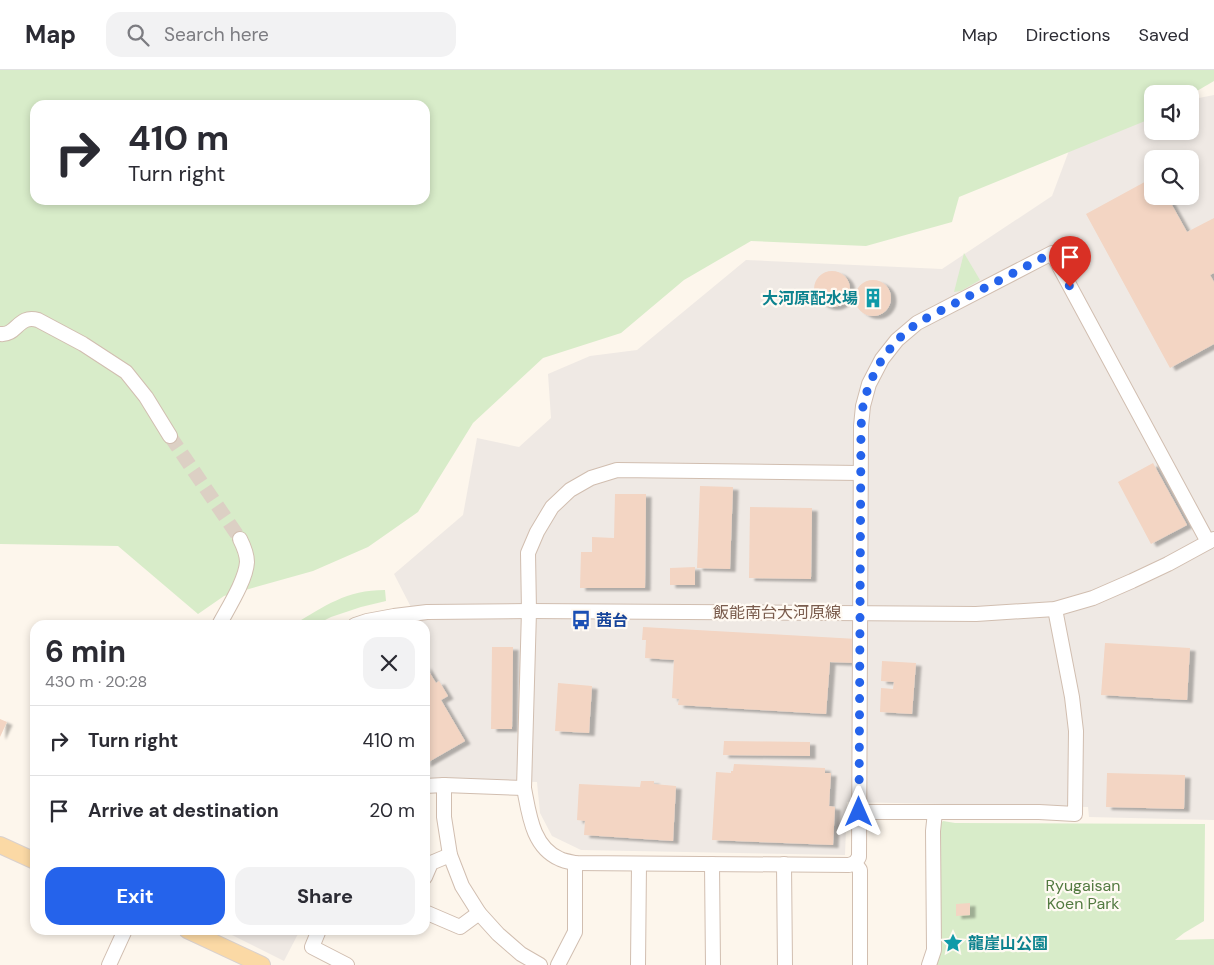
<!DOCTYPE html>
<html lang="en">
<head>
<meta charset="utf-8">
<style>
	body { margin:0; font-family:"DM Sans","Noto Sans JP",sans-serif; background:#f2f2f3; color:#2b2b33; height:100vh; display:flex; flex-direction:column; font-size:19px; white-space:nowrap }
	* { box-sizing:border-box; margin:0 }
	p { font-size:16px; color:#7c7c81 }
	.icon { flex:none; width:28px; height:28px; fill:none; stroke:currentColor; stroke-width:2; stroke-linecap:round; stroke-linejoin:round }
	.map { position:relative; flex:1; overflow:hidden }
	.side { position:absolute; left:30px; top:550px; width:400px; height:315px; display:flex; flex-direction:column; background:#fff; border-radius:15px; box-shadow:0 2px 8px #0003 }
	.side>* { flex:none }
	.banner { position:absolute; left:30px; top:30px; width:400px; height:105px; border-radius:15px; box-shadow:0 2px 8px #0003; background:#fff; color:#2b2b33; overflow:hidden }
	.fabs { position:absolute; left:1144px; top:15px; display:grid; gap:10px }
	.fabs a { display:grid; place-items:center; width:55px; height:55px; border-radius:10px; background:#fff; box-shadow:0 2px 8px #0003; font-size:25px }
	.pin { position:absolute; display:grid; place-items:center; width:42px; height:42px; color:#fff; margin:-51px -21px; border-radius:50% 50% 50% 0; rotate:-45deg; box-shadow:0 0 5px #0007 }
	.pin .icon { rotate:45deg }
	.me { position:absolute; width:55px; margin:-28px; rotate:0deg; stroke-linejoin:round; filter:drop-shadow(0 0 4px #0008) }
	.turn { display:flex; align-items:center; gap:18px; height:105px; padding:0 15px; font-size:22px }
	.turn .icon { width:65px; height:65px; stroke-width:2.5 }
	.turn b { display:block; font-size:35px; line-height:42px }
	.round { display:grid; place-items:center; flex:none; width:52px; height:52px; border-radius:15px; background:#f2f2f3 }
	.headline { display:flex; align-items:center; justify-content:space-between; height:85px; padding:0 15px }
	h1 { font-size:30px; font-weight:700; line-height:38px }
	.button { display:flex; gap:10px; margin-top:auto; padding:10px 15px }
	.button a { flex:1; height:58px; border-radius:15px; background:#2563eb; color:#fff; font-size:20px; font-weight:700; line-height:58px; text-align:center }
	.button a+a { background:#f2f2f3; color:#2b2b33 }
	ul { padding:0; list-style:none }
	li { display:flex; align-items:center; gap:15px; height:70px; padding:0 15px; border-top:1px solid #e1e1e2 }
	li div { flex:1 }
	li b { display:block; font-size:19px }
	li em { font-style:normal }
	header { display:flex; align-items:center; gap:30px; box-sizing:border-box; height:70px; padding:0 25px; background:#fff; border-bottom:1px solid #e1e1e2 }
	header strong { font-size:24px }
	nav { display:flex; gap:28px; margin-inline-start:auto; font-size:18px }
	.search { width:350px; height:45px; background:#f2f2f3; display:flex; align-items:center; gap:12px; box-sizing:border-box; padding:0 18px; border-radius:15px; color:#7c7c81; font-size:19px }
	.map>svg:first-child { display:block }
	.industrial { fill:#efe9e4; fill-rule:evenodd }
	.green { fill:#d8ecc9; fill-rule:evenodd }
	.building { fill:#f3d5c3; filter:url(#shadow) }
	.lines { fill:none; stroke-linecap:round; stroke-linejoin:round }
	.minor-tunnel { stroke:#dcd0c4; stroke-width:14; stroke-dasharray:14 7; stroke-linecap:butt }
	.minor-casing { stroke:#d1beb0; stroke-width:16 }
	.major-casing { stroke:#dad1cd; stroke-width:18 }
	.minor { stroke:#fff; stroke-width:14 }
	.major { stroke:#fbd9a5; stroke-width:16 }
	.route { stroke:#2563eb; stroke-width:9; stroke-dasharray:0 16.2 }
	.labels { text-anchor:middle; dominant-baseline:central; stroke-width:4.5; stroke-linejoin:round; paint-order:stroke }
	.culture-label { font-size:16px; font-weight:bold; fill:#0d838f; stroke:#fffaf3; text-anchor:end }
	.street-label { font-size:16px; fill:#7a5c4d; stroke:#fffaf3 }
	.transit-label { font-size:16px; font-weight:bold; fill:#164399; stroke:#fffaf3; text-anchor:start }
	.park-label { font-size:16px; fill:#537a41; stroke:#fffaf3 }
</style>
</head>
<body>
<header>
<strong>Map</strong>
<div class="search"><svg class="icon" aria-label="search" viewBox="0 0 24 24"><circle cx="10" cy="10" r="6"/><path d="M15 15l6 6"/></svg>Search here</div>
<nav><a>Map</a><a>Directions</a><a>Saved</a></nav>
</header>
<div class="map">
<svg width="1214" height="895" viewBox="0 0 1214 895">
	<defs>
		<filter id="shadow"><feDropShadow dx="5.5" dy="3" stdDeviation="1" flood-color="#0004"/></filter>
	</defs>
	<rect width="100%" height="100%" fill="#fdf6ec"/>
	<g class="industrial">
		<path d="M1214,25v725l-125,-3 -1,-10 -241,-5 -2,53 -264,-5 -29,-14 -12,-23 -3,-31 -112,-4v-153h-54l44,-10 -21,-41 69,-59 14,-77 42,9 32,-29 -3,-44 42,-18 47,-6 109,-90 196,9 110,-73 33,-88 67,13v10h38v-27l9,-6zM1152,89h38v37h-38z"/>
		<polygon points="222,860 300,860 284,891"/>
	</g>
	<g class="green">
		<path d="M0,0h1214v11l-24,14v-1h-38v23l-2,2 -191,78 -7,25 -86,24 -115,-5 -67,39 -63,53 -78,25 -70,65 -55,89 -50,35 -55,24 -89,25 -26,18 -80,-68 -118,-2zM35,35h390v95h-390z"/>
		<polygon points="964,183 980,210 961,221 954,222"/>
		<path d="M385,520l1,11 -25,6 -30,10 -16,8h-22c32,-19 53,-35 92,-35z"/>
		<polygon points="943,751 955,753 1205,754 1204,851 1184,863 1175,870 1214,869 1214,895 934,895 941,762 939,755"/>
	</g>
	<g class="building">
		<polygon points="1152,108 1152,126 1167,126 1187,162 1214,148 1214,203 1210,205 1214,212 1214,274 1170,298 1086,144"/>
		<circle cx="832" cy="219" r="18"/>
		<circle cx="873" cy="228" r="18"/>
		<polygon points="1153,393 1187,455 1151,474 1118,412"/>
		<polygon points="700,416 733,417 730,499 697,498"/>
		<polygon points="615,424 646,424 645,518 580,518 581,482 592,482 592,467 614,468"/>
		<polygon points="750,437 812,438 811,509 749,508"/>
		<polygon points="695,497 695,515 670,515 670,498"/>
		<polygon points="643,557 857,569 855,593 830,592 826,644 678,635 679,629 672,628 674,590 645,588 646,570 642,570"/>
		<polygon points="1105,573 1190,578 1187,630 1101,625"/>
		<polygon points="492,577 513,577 512,659 491,659"/>
		<polygon points="882,591 916,593 912,644 880,642 881,618 893,619 894,612 881,611"/>
		<polygon points="425,595 436,613 439,611 448,626 441,630 465,671 425,694"/>
		<polygon points="558,613 592,616 589,663 555,661"/>
		<polygon points="0,649 7,652 0,667"/>
		<polygon points="724,671 810,672 810,686 723,685"/>
		<polygon points="734,694 825,698 825,703 831,703 829,736 835,737 833,775 712,770 716,702 731,703 731,701 733,701"/>
		<polygon points="1107,703 1185,705 1184,739 1106,737"/>
		<polygon points="641,711 654,711 654,714 676,716 673,771 584,765 585,751 577,750 579,714 640,717"/>
		<polygon points="970,833 970,845 956,846 956,834"/>
	</g>
	<g class="lines">
		<polyline class="minor-tunnel" points="170,366 240,469"/>
		<defs>
			<g id="minor">
				<path d="M0,264c17,2 18,-20 38,-14l45,24 43,28 20,25 24,39"/>
				<path d="M219,555c9,-17 27,-45 28,-63 0,-8 -3,-15 -7,-23"/>
				<polyline points="355,555 367,551 394,546 427,542 529,541 976,544 1055,539 1093,528 1132,511 1168,494 1214,469"/>
				<polyline points="444,715 444,747 450,785 462,816 479,843 498,864 521,884 540,895"/>
				<polyline points="425,716 444,715 524,718"/>
				<polyline points="859,742 1039,742 1075,744 1076,661 1072,627 1055,539"/>
				<path d="M855,793l-6,2 -274,-2c-5,-1 -11,-2 -15,-4 -28,-12 -31,-46 -36,-71l5,-177 -1,-58 9,-21 15,-25 18,-17 21,-12 26,-8 243,3"/>
				<polyline points="712,794 713,895"/>
				<polyline points="784,794 785,895"/>
				<polyline points="425,807 431,793 450,785"/>
				<polyline points="425,842 460,857 479,843"/>
				<polyline points="319,860 312,877 347,895"/>
				<polyline points="109,895 125,860"/>
				<polyline points="558,895 575,862 575,793"/>
				<polyline points="638,895 639,794"/>
				<polyline points="860,895 860,800 855,793 859,787 861,356 863,336 869,314 882,289 897,270 917,253 1052,183 1208,472"/>
				<polyline points="929,895 934,880 933,761 935,742"/>
			</g>
			<g id="major">
				<polyline points="0,775 35,791"/>
				<polyline points="187,860 262,895"/>
			</g>
		</defs>
		<use href="#minor" class="minor-casing"/>
		<use href="#major" class="major-casing"/>
		<use href="#minor" class="minor"/>
		<use href="#major" class="major"/>
	</g>
	<g class="lines">
		<polyline class="route" points="859,742 861,356 863,336 869,314 882,289 897,270 917,253 1052,183 1070,217"/>
	</g>
	<defs>
		<symbol id="building-bare" viewBox="-9 -9 18 18"><path d="M-4-6H4V6H1V3H-1V6H-4ZM-2.5-4.3h1.7v1.8h-1.7ZM.8-4.3h1.7v1.8H.8ZM-2.5-1h1.7V.8h-1.7ZM.8-1h1.7V.8H.8Z" fill="#0f9aa8" stroke="#fffaf3" stroke-width="2.5" paint-order="stroke"/></symbol>
		<symbol id="bus-bare" viewBox="-9 -9 18 18"><path d="M-5-6H5V4H4V6H2V4H-2V6H-4V4H-5ZM-3.5-4V0h7V-4ZM-3.5 1.2v1.5H-2V1.2ZM2 1.2v1.5H3.5V1.2Z" fill="#1a4fb4" stroke="#fffaf3" stroke-width="2.5" paint-order="stroke"/></symbol>
		<symbol id="sight-bare" viewBox="-9 -9 18 18"><path d="M0-6L1.8-2.2L6-1.7L2.9 1.2L3.7 5.4L0 3.3L-3.7 5.4L-2.9 1.2L-6-1.7L-1.8-2.2Z" fill="#0f9aa8" stroke="#fffaf3" stroke-width="2.5" paint-order="stroke"/></symbol>
	</defs>
	<g fill-rule="evenodd">
		<use href="#building-bare" x="859" y="214" width="28" height="28"/>
		<use href="#bus-bare" x="567" y="536" width="28" height="28"/>
		<use href="#sight-bare" x="939" y="859" width="28" height="28"/>
	</g>
	<g class="labels">
		<g class="culture-label">
			<text x="858" y="228">大河原配水場</text>
			<text x="968" y="873" text-anchor="start">龍崖山公園</text>
		</g>
		<g class="street-label">
			<text x="777" y="542">飯能南台大河原線</text>
		</g>
		<g class="transit-label">
			<text x="596" y="550">茜台</text>
		</g>
		<g class="park-label">
			<text x="1083" y="815">Ryugaisan<tspan x="1083" dy="18">Koen Park</tspan></text>
		</g>
	</g>
</svg>
<div class="fabs">
<a><svg class="icon" aria-label="sound" viewBox="0 0 24 24"><path d="M4 9h4l5-4v14l-5-4H4zM17 9q2 3 0 6"/></svg></a>
<a><svg class="icon" aria-label="search" viewBox="0 0 24 24"><circle cx="10" cy="10" r="6"/><path d="M15 15l6 6"/></svg></a>
</div>
<div class="pin" style="left:1070px;top:217px;background:#d93025"><svg class="icon" aria-label="arrive" viewBox="0 0 24 24"><path d="M6 21V4h12l-3 4 3 4H6"/></svg></div>
<svg class="me" style="left:859px;top:742px" viewBox="-20 -20 40 40"><path d="M0-17L14 15 0 8-14 15z" fill="#2563eb" stroke="#fff" stroke-width="4"/></svg>
<div class="banner">
<div class="turn"><svg class="icon" aria-label="right" viewBox="0 0 24 24"><path d="M7 20v-9h11M14 6l5 5-5 5"/></svg><div><b>410 m</b>Turn right</div></div>
</div>
<section class="side">
<div class="headline"><div><h1>6 min</h1><p>430 m · 20:28</p></div><a class="round"><svg class="icon" aria-label="close" viewBox="0 0 24 24"><path d="M6 6l12 12M18 6L6 18"/></svg></a></div>
<ul>
<li><svg class="icon" aria-label="right" viewBox="0 0 24 24"><path d="M7 20v-9h11M14 6l5 5-5 5"/></svg><div><b>Turn right</b></div><em>410 m</em></li>
<li><svg class="icon" aria-label="arrive" viewBox="0 0 24 24"><path d="M6 21V4h12l-3 4 3 4H6"/></svg><div><b>Arrive at destination</b></div><em>20 m</em></li>
</ul>
<div class="button"><a>Exit</a><a>Share</a></div>
</section>
</div>
</body>
</html>
